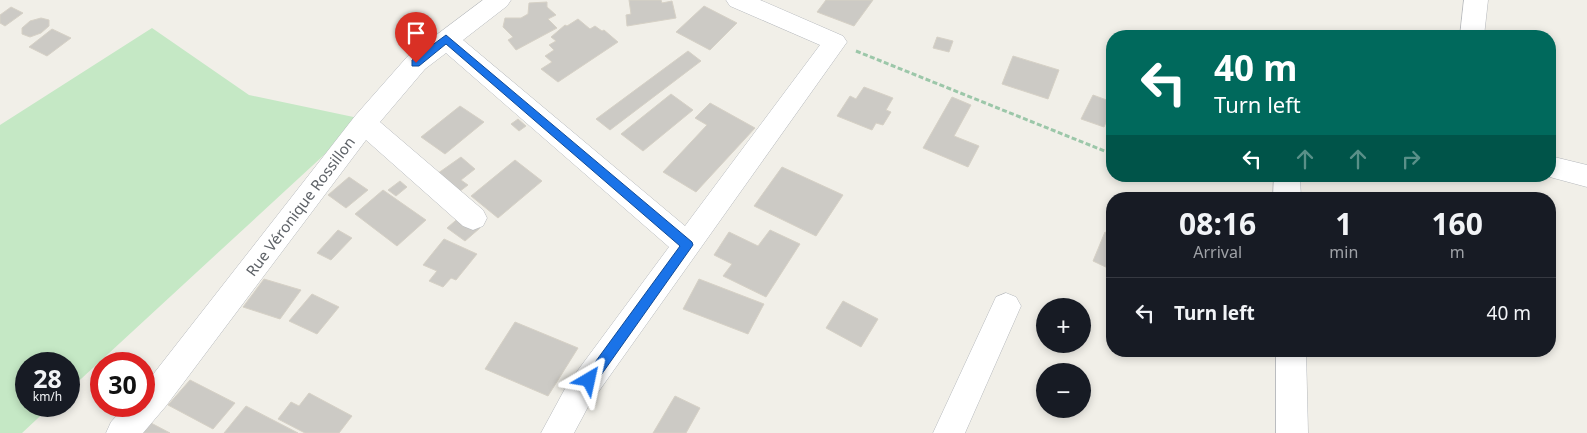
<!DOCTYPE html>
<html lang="en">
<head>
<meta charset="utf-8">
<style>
	body { margin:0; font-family:"Noto Sans",sans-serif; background:#242831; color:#f1f3f6; height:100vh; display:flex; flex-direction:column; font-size:19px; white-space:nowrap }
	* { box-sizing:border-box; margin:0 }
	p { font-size:16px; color:#9ea1a6 }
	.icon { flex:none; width:28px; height:28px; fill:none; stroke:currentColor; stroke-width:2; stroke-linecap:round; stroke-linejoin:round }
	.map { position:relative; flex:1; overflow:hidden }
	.panel { position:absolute; left:1106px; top:192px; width:450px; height:165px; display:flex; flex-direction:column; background:#171b24; border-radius:20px; box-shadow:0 2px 8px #0003 }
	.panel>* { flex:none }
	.banner { position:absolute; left:1106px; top:30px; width:450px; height:152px; border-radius:20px; box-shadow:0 2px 8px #0003; background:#00695c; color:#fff; overflow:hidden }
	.fabs { position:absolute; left:1036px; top:298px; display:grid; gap:10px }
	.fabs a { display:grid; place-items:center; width:55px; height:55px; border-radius:50%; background:#171b24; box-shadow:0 2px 8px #0003; font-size:25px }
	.speed { position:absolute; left:15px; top:352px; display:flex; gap:10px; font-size:25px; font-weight:700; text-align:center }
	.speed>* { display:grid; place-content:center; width:65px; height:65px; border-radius:50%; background:#171b24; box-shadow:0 2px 8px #0003; line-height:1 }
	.speed small { font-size:12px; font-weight:400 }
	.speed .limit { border:8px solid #d22; background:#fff; color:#111 }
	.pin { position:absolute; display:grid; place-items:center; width:42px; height:42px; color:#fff; margin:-51px -21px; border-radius:50% 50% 50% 0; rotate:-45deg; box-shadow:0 0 5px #0007 }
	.pin .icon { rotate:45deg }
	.me { position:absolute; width:55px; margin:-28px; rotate:36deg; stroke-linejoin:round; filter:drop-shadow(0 0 4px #0008) }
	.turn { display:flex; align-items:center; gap:18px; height:105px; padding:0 25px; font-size:22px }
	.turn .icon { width:65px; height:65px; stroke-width:2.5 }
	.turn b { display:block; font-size:35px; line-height:42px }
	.lanes { display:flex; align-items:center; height:48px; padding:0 25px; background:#0003; justify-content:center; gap:25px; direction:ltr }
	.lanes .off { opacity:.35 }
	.eta { display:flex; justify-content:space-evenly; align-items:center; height:85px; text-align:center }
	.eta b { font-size:30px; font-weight:700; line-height:35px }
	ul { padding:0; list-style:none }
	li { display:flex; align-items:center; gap:15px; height:70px; padding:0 25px; border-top:1px solid #363941 }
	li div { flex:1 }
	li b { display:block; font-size:19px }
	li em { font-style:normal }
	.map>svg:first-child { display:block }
	.green { fill:#c5e8c5 }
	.building { fill:#cccac5; stroke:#d6d1c6 }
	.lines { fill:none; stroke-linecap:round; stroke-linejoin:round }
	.minor-casing { stroke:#b5b8bc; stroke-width:1 }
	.path { stroke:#9cc7a9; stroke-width:3; stroke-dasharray:5 2.5; stroke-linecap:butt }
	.minor { fill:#fff; fill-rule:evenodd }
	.route { fill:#1a73e8; stroke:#114b97 }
	.labels { text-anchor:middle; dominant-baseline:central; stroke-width:5; stroke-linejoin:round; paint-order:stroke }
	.street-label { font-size:15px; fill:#5f6368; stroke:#fff }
</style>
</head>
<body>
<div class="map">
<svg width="1587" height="433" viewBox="0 0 1587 433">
	<rect width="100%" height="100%" fill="#f1efe8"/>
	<polygon class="green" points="152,28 249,95 363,119 69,390 69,364 26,364 26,406 51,406 22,433 0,433 0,125"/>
	<g class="building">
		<polygon points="629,0 661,0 662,3 672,1 676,18 627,26 626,15 631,14"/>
		<polygon points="826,0 873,0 854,26 817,12"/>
		<polygon points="547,2 547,7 556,15 548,19 557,28 516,50 508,40 513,37 503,27 505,18 521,18 528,14 529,3"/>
		<polygon points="704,6 737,23 710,50 676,32"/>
		<polygon points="11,7 23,13 5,26 0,23 0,15"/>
		<polygon points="41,18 49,20 49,26 41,33 30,37 22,34 22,28 30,21"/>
		<polygon points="578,19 590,29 595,26 602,31 604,30 618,42 558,82 541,69 552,62 545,56 554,50 549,45 556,41 551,37 565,25 567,26"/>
		<polygon points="52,29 71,38 47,56 29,47"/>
		<polygon points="937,37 953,41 949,52 933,48"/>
		<polygon points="688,51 701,61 610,130 596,119"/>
		<polygon points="1013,56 1059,70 1048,99 1002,84"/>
		<polygon points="864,87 893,98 886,110 891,112 883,125 876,123 872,130 837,116 850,96 856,99"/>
		<polygon points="671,94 693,110 643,151 621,134"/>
		<polygon points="1093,95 1112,102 1112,109 1104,127 1081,119"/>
		<polygon points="952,97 971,105 954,136 979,146 968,167 923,148"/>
		<polygon points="710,103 755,128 696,192 663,172 707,125 695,118"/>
		<polygon points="460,106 484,122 445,154 421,137"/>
		<polygon points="518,119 526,126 519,131 511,124"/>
		<polygon points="461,157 475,169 461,180 468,185 455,195 434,176"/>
		<polygon points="515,160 542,181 498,218 471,196"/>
		<polygon points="782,167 843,195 816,236 754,206"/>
		<polygon points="349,177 368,190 346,208 328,195"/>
		<polygon points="400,181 407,187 396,196 388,190"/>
		<polygon points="383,190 426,220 397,246 355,214"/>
		<polygon points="462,215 480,228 465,241 447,228"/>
		<polygon points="338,230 352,238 331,260 317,253"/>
		<polygon points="770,230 800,244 766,297 723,276 732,264 714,255 729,232 758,246"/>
		<polygon points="1105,232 1112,235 1112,270 1093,261"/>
		<polygon points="444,239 477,254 456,280 451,278 443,287 429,281 437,271 423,265"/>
		<polygon points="264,279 301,290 280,319 243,307"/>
		<polygon points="699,279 764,304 748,334 683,309"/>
		<polygon points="312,294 339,307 317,334 289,321"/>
		<polygon points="843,301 878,319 861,347 826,328"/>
		<polygon points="515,322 578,348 548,396 485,369"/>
		<polygon points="190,380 235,403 213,429 168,405"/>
		<polygon points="309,393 352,416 339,433 305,433 278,419 291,402 299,406"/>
		<polygon points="675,396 700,408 686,433 653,433"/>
		<polygon points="246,406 298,433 224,433"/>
		<polygon points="151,423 170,433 143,433"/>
	</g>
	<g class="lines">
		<defs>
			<g id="minor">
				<polygon points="483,0 511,0 507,6 463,40 685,226 820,45 730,6 726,0 760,0 843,36 847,42 589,405 574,433 541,433 567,385 669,247 446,53 425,69 380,122 483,210 487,218 483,226 473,230 463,226 366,140 166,406 143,433 106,433 111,422 125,406 144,406 144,386 355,116 407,57"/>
				<polygon points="1464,0 1488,0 1484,36 1460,36"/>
				<polygon points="1550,156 1587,165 1587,187 1546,176 1550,176"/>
				<polygon points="1274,176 1300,176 1301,199 1273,199"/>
				<polygon points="1006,293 1016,297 1021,306 965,433 933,433 996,297"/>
				<polygon points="1276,351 1306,351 1308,433 1276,433"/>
			</g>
		</defs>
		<use href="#minor" class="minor-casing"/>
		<polyline class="path" points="856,51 1112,154"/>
		<use href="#minor" class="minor"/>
	</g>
	<polygon class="route" points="446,35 692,242 693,245 594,385 589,386 585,385 583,380 585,376 680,246 446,44 419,66 412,66 412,60"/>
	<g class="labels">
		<g class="street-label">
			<text transform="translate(300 206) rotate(-53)">Rue Véronique Rossillon</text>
		</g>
	</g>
</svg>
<div class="fabs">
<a>+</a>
<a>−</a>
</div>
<div class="speed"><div>28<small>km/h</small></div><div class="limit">30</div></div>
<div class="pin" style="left:416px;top:63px;background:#d93025"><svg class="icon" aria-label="arrive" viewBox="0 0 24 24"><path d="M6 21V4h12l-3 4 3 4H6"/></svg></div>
<svg class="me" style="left:589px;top:380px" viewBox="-20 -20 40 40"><path d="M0-17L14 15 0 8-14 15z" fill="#1a73e8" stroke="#fff" stroke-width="4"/></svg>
<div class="banner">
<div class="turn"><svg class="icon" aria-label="left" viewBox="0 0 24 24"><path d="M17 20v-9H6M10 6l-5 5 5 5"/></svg><div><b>40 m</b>Turn left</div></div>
<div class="lanes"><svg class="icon" aria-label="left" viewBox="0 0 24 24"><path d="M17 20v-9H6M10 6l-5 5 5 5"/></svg><svg class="icon off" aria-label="ahead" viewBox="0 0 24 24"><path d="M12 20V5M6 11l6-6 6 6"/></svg><svg class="icon off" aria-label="ahead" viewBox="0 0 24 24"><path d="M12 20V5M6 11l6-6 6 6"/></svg><svg class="icon off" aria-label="right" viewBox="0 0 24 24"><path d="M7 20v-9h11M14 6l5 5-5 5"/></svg></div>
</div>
<section class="panel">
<div class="eta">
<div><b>08:16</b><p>Arrival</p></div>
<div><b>1</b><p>min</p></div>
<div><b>160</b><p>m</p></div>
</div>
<ul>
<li><svg class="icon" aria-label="left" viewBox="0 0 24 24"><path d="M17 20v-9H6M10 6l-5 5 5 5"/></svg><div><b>Turn left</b></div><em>40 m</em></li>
</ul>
</section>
</div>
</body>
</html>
